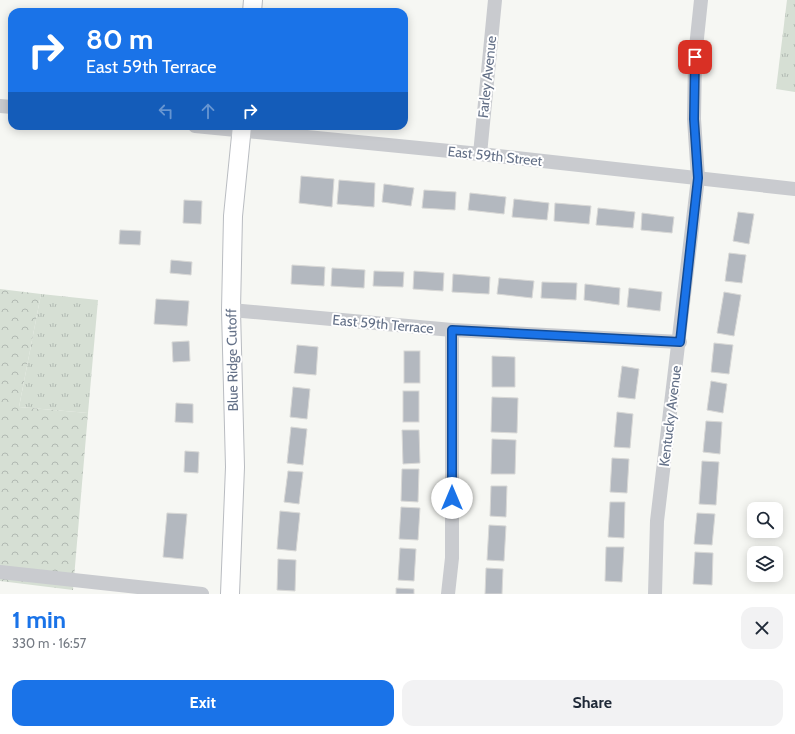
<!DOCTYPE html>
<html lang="en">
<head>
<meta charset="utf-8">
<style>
	body { margin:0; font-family:Cabin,sans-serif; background:#f2f2f3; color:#1f2937; height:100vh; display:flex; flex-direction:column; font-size:15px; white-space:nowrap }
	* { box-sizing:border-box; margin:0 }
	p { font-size:13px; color:#747a83 }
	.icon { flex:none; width:22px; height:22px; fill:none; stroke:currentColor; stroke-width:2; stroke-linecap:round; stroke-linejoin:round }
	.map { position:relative; height:594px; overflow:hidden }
	.panel { display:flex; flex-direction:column; background:#fff; flex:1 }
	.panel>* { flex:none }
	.top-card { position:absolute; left:8px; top:8px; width:400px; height:122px; border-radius:12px; box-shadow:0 2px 10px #0003; background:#1a73e8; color:#fff; overflow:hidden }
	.tools { position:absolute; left:747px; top:502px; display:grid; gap:8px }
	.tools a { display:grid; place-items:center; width:36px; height:36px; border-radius:8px; background:#fff; box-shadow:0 2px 10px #0003; font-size:20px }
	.pin { position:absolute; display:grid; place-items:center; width:34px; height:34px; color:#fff; margin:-17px; border-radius:8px; box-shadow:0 2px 6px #0006 }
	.me { position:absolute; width:44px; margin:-22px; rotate:0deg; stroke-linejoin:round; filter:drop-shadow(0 0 3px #0008) }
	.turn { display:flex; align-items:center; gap:14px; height:84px; padding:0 12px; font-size:18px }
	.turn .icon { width:52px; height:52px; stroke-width:2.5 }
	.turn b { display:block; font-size:28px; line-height:34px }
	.lanes { display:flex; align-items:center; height:38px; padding:0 12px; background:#0003; justify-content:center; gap:20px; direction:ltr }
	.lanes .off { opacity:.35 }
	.round { display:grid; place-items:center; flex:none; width:42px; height:42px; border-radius:12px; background:#f2f2f3 }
	.head { display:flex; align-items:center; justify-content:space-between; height:68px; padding:0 12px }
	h1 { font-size:24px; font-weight:700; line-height:30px; color:#1a73e8 }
	.action { display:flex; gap:8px; margin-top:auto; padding:8px 12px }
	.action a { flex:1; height:46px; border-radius:12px; background:#1a73e8; color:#fff; font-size:16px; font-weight:700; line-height:46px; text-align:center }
	.action a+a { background:#f2f2f3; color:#1f2937 }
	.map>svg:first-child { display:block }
	.grass { fill:url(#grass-tufts) }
	.forest { fill:url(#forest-crowns) }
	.building { fill:#b3b8bf; stroke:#d8d8d6 }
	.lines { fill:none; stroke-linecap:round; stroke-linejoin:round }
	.major-casing { stroke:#b9bcc1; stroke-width:20 }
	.minor { stroke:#c9cbcf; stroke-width:14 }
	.major { stroke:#fff; stroke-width:18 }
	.route-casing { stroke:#114b97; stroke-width:10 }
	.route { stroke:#1a73e8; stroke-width:7 }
	.labels { text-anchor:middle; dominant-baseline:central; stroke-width:4; stroke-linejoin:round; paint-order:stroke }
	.street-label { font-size:14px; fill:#637087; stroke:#fff }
</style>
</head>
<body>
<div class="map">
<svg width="795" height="594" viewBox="0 0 795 594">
	<defs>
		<pattern id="grass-tufts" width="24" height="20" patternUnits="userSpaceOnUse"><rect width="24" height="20" fill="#d6dfd4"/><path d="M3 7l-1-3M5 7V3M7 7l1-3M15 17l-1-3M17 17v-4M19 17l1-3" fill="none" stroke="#b1b9b2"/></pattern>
		<pattern id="forest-crowns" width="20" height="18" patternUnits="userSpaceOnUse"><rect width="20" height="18" fill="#d6dfd4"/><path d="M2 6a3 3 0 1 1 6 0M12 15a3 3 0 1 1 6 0" fill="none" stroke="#b1b9b2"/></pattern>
	</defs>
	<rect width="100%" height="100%" fill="#f6f7f3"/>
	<g class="grass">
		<polygon points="787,0 795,0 795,92 776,89"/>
		<polygon points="41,294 98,300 88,413 19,407"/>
	</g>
	<polygon class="forest" points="0,289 41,294 19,407 88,413 73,590 0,581"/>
	<g class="building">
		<polygon points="301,176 334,179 332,207 299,203"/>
		<polygon points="339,180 375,183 374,207 337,204"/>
		<polygon points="384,184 414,188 411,206 382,202"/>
		<polygon points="424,190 456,192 455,210 422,208"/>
		<polygon points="470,193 506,197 504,214 468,210"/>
		<polygon points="514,199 549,203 547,220 512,217"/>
		<polygon points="184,200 202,201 201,224 183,223"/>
		<polygon points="555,203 591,206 589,224 554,221"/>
		<polygon points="598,208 635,212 633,228 596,225"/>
		<polygon points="738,212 754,214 749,244 733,241"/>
		<polygon points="642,213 674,217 672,233 641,230"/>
		<polygon points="120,230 141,231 140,245 119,244"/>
		<polygon points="729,253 746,255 742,283 725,281"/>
		<polygon points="171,260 192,262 191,275 170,273"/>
		<polygon points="292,265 325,267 324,286 291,284"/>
		<polygon points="332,268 365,270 364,288 331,286"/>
		<polygon points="374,271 404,272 403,287 373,286"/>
		<polygon points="414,271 444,273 443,291 413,289"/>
		<polygon points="453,274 490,277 489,294 452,292"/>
		<polygon points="499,278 534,281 532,298 497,294"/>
		<polygon points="542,282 577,283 576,300 541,298"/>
		<polygon points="585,284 620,288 619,305 584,300"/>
		<polygon points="629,288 662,292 660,311 627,307"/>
		<polygon points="724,292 741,295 734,336 717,333"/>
		<polygon points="156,299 189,301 187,326 154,324"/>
		<polygon points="189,341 190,361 173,362 172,342"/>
		<polygon points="714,343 733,345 729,374 711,372"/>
		<polygon points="297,345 318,347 316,375 294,373"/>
		<rect x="404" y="351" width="16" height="32"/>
		<polygon points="492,356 515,357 515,387 492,387"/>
		<polygon points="622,366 639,369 635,399 618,397"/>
		<polygon points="711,381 727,384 723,413 707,410"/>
		<polygon points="293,387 310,389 307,419 290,417"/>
		<rect x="403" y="391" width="16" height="31"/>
		<polygon points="492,397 518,398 517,433 491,432"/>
		<polygon points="176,403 193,404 193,423 175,422"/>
		<polygon points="617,412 633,414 630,448 614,447"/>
		<polygon points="706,421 722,422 720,454 703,452"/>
		<polygon points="291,427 307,429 303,465 287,463"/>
		<polygon points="402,430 419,430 420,463 403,464"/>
		<polygon points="492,439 516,440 515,474 491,474"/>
		<polygon points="185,451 199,452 198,473 184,472"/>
		<polygon points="612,458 629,459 627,493 610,492"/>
		<polygon points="702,461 719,462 716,505 699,504"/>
		<polygon points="402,469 419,469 418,502 401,501"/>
		<polygon points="288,471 303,472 299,504 284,502"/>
		<polygon points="491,486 507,486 506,517 490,516"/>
		<polygon points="610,502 625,502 624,538 608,537"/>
		<polygon points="401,507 420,508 418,540 399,539"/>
		<polygon points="280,511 300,513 296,551 277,549"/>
		<polygon points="167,513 187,514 183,559 163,557"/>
		<polygon points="697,513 715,514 712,545 694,544"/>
		<polygon points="489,525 506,526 504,561 487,560"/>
		<polygon points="606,547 624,547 622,582 605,581"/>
		<polygon points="400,548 416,549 414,581 398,580"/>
		<polygon points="695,552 713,553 712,585 693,584"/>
		<polygon points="278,559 296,560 295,591 277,590"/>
		<polygon points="486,568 503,569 502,594 485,594"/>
		<polygon points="396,588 414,589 414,594 396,594"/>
	</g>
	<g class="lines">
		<defs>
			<g id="major">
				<polyline points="252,12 253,0"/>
				<polyline points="230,594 235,467 231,310 233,216 242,126"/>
			</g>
		</defs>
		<use href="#major" class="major-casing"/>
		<g class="minor">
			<polyline points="0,106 12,107"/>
			<polyline points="195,126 480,154 795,189"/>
			<polyline points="480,154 495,0"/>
			<polyline points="231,310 452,330 680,342"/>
			<polyline points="0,572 202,594"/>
			<polyline points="448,594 452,558 452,330"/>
			<polyline points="655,594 657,521 698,178 694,119 695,57 701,0"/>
		</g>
		<use href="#major" class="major"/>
	</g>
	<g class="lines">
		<defs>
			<polyline id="route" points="452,498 452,330 680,342 698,178 694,119 695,57"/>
		</defs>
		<use href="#route" class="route-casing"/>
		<use href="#route" class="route"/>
	</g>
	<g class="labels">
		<g class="street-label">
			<text transform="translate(487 77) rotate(-84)">Farley Avenue</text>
			<text transform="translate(495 156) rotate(6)">East 59th Street</text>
			<text transform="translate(383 324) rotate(5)">East 59th Terrace</text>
			<text transform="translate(232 360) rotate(-91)">Blue Ridge Cutoff</text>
			<text transform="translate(670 416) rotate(-83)">Kentucky Avenue</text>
		</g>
	</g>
</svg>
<div class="tools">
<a><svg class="icon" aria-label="search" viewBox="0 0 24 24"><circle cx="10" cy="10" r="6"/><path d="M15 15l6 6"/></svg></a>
<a><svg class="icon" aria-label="layers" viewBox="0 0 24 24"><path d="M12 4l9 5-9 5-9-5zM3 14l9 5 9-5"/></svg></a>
</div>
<div class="pin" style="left:695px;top:57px;background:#d93025"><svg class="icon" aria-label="arrive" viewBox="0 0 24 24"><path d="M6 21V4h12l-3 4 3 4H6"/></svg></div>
<svg class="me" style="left:452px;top:498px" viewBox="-20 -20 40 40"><circle r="19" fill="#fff"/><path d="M0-13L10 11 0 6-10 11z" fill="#1a73e8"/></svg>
<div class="top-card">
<div class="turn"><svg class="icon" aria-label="right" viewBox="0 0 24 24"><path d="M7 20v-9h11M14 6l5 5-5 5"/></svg><div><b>80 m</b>East 59th Terrace</div></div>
<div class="lanes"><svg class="icon off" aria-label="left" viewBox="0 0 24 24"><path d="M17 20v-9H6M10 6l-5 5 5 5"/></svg><svg class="icon off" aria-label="ahead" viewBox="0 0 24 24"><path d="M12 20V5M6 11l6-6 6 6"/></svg><svg class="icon" aria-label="right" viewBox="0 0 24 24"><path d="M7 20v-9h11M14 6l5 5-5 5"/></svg></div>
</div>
</div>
<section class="panel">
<div class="head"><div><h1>1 min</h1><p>330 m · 16:57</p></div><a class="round"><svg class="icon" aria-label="close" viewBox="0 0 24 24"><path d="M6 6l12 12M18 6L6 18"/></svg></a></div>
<div class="action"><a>Exit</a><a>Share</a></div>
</section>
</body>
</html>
